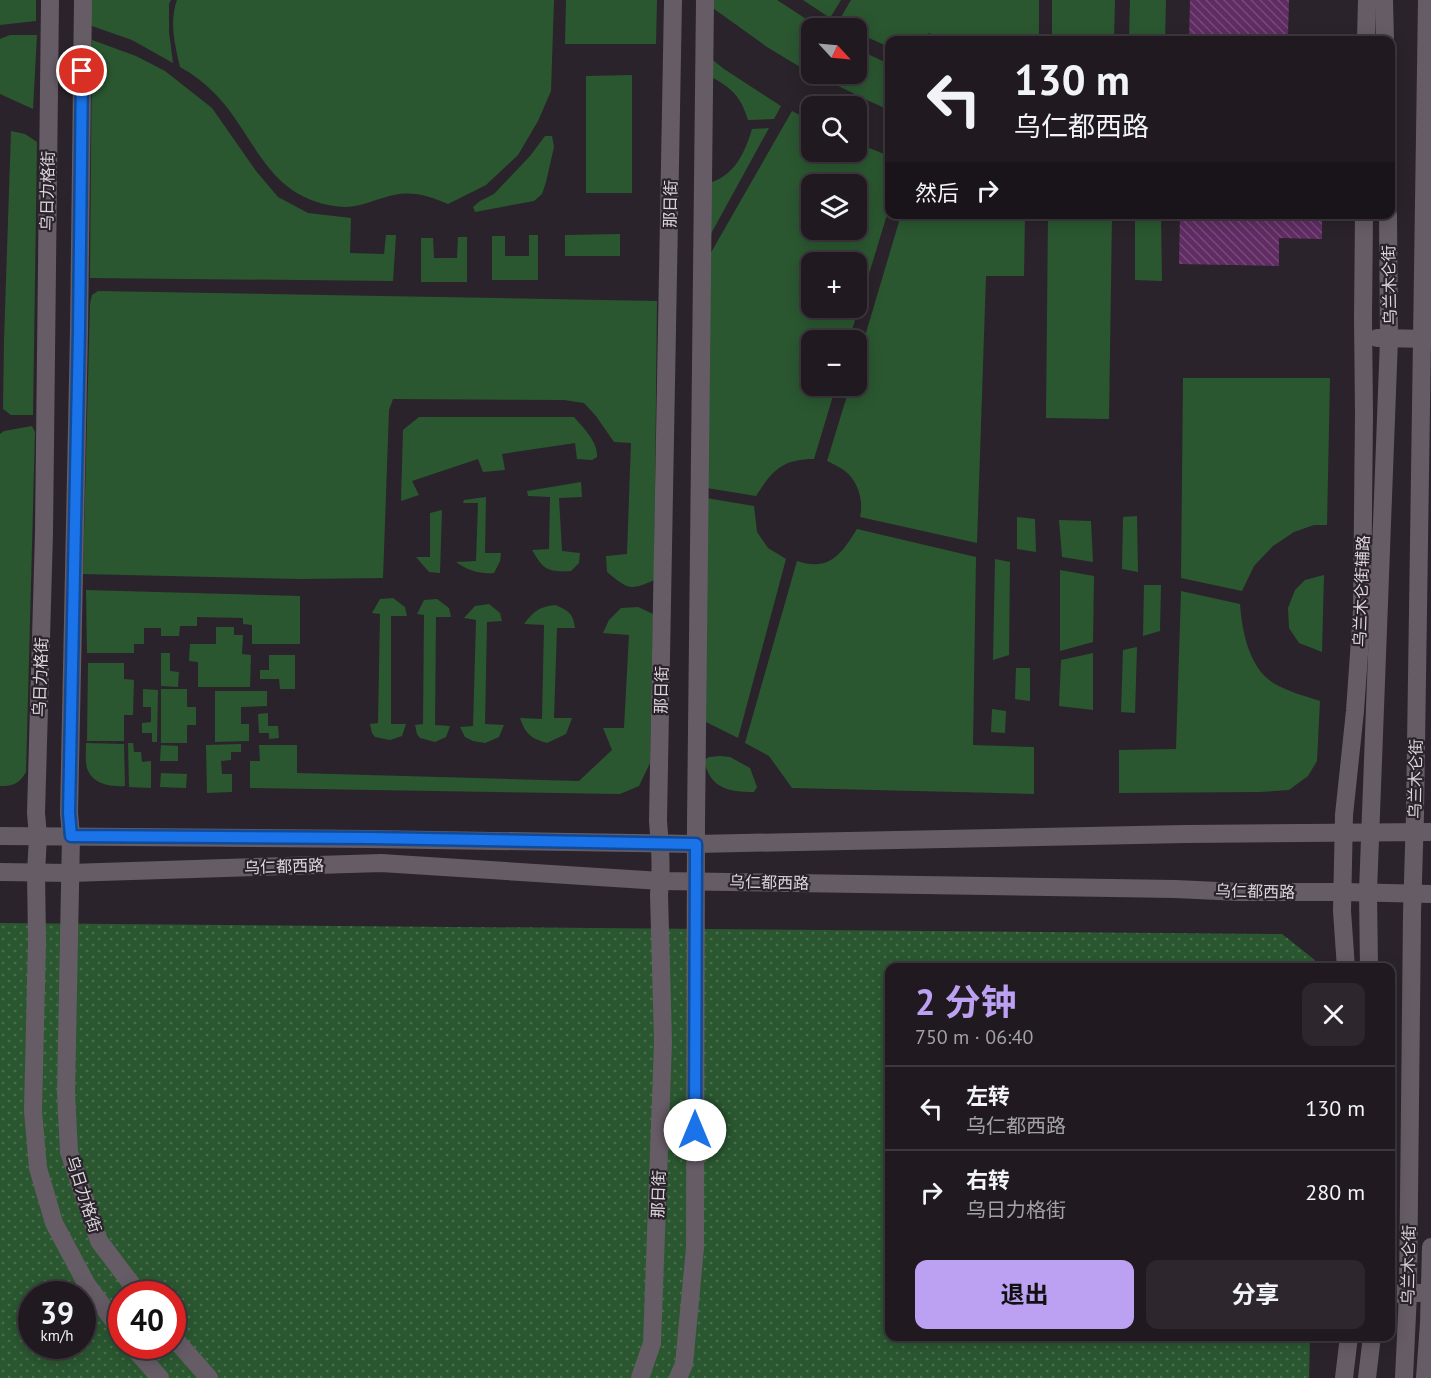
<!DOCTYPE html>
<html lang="zh">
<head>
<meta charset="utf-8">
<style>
	body { margin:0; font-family:"PT Sans","Noto Sans SC",sans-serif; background:#2d272d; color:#f1f3f6; height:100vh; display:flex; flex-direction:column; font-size:22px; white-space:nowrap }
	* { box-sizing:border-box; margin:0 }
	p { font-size:20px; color:#a2a1a5 }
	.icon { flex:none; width:33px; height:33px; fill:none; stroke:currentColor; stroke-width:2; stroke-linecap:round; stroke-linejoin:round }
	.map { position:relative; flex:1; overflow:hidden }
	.sheet { position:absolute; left:885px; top:963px; width:510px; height:378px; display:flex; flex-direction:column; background:#201a20; border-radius:12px; box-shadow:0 3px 15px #0003,0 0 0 2px #3d383e }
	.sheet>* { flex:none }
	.banner { position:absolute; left:885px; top:36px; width:510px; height:183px; border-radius:12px; box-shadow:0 3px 15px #0003,0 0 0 2px #3d383e; background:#201a20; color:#f1f3f6; overflow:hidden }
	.needle { width:39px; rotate:116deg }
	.fabs { position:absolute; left:801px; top:18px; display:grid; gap:12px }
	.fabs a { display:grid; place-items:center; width:66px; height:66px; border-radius:12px; background:#201a20; box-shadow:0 3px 15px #0003,0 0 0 2px #3d383e; font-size:30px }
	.speed { position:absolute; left:18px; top:1281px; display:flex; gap:12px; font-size:30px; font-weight:700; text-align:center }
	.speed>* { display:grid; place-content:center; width:78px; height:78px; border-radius:50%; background:#201a20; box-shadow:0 3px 15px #0003,0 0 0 2px #3d383e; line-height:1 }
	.speed small { font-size:15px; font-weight:400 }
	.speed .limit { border:9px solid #d22; background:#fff; color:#111 }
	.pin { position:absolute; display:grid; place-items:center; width:51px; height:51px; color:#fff; margin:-26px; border:3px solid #fff; border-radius:50%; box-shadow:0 2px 6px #0007 }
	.me { position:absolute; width:66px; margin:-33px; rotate:0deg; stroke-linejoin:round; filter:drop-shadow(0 0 4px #0008) }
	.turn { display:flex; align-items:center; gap:21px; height:126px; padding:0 30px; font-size:27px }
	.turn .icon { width:78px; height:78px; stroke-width:2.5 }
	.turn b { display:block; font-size:42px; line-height:51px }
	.then { display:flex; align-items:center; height:57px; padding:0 30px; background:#0003; gap:12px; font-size:22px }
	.round { display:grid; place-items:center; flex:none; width:63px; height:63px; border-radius:12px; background:#2d272d }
	.overview { display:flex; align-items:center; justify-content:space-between; height:102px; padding:0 30px }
	h1 { font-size:36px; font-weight:700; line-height:45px; color:#bca0f2 }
	.action { display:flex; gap:12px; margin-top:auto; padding:12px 30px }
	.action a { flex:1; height:69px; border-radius:12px; background:#bca0f2; color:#111; font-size:24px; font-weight:700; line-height:69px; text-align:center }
	.action a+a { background:#2d272d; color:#f1f3f6 }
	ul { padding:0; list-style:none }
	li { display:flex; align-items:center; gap:18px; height:84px; padding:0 30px; border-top:2px solid #3d383e }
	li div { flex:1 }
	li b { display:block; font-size:22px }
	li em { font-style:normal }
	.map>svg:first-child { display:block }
	.grass { fill:#2a5730; fill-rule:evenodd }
	.park { fill:url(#park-dots); fill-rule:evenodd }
	.building { fill:url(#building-back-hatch) }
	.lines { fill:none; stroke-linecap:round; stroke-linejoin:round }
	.secondary { stroke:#665c66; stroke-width:18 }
	.route-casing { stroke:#114b97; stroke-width:15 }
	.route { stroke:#1a73e8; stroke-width:10 }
	.labels { text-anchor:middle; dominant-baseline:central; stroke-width:4.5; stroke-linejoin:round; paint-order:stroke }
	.street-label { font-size:16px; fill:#ded8de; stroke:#2b232b }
</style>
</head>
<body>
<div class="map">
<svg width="1431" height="1378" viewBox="0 0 1431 1378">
	<defs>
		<pattern id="park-dots" width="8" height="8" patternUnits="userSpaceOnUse" patternTransform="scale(1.5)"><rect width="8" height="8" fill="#2a5730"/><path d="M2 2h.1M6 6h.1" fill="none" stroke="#486e4e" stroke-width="1.8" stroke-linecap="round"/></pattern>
		<pattern id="building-back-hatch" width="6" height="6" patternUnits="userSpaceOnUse" patternTransform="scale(1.5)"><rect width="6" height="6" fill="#602c63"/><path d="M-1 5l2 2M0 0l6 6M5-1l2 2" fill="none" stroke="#764a79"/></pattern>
	</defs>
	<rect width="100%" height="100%" fill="#2b232b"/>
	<g class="grass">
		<polygon points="0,0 36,0 36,21 0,25"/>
		<polygon points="90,0 171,0 169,4 169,32 173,63 132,40 89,25"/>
		<path d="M177,0h377l-3,91 -13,30 -20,34 -32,30 -38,19c-18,-7 -29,-12 -49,-10 -17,2 -36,13 -54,13 -7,0 -24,-3 -31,-6 -49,-17 -63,-68 -95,-103 -11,-12 -24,-23 -39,-31 -5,-22 -11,-45 -3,-67z"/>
		<polygon points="566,0 657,0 656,44 565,44"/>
		<polygon points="711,0 777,0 820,28 812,28 811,46 800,67 767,47 710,6"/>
		<polygon points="803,0 841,0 830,18"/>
		<polygon points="851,0 1039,0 1039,40 949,40 928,33 924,40 890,40 889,47 869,38 841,17"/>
		<polygon points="1052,0 1115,0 1114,40 1052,40"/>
		<polygon points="1130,0 1166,0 1165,40 1129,40"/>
		<polygon points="10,35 37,35 33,109 0,94 0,39"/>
		<polygon points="92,40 136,56 165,71 212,108 256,171 278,197 308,213 351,218 350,253 384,254 386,235 396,235 393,281 90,278"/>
		<polygon points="857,49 889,64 889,110 869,101 814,74 856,74"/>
		<path d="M709,57l15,12 57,37 -7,13 -26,1c-7,-24 -17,-33 -39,-44z"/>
		<polygon points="632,75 632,193 586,193 586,76"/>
		<path d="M792,111l19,10 1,31h44l1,-9 32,13v52l-40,132h-37v46h24l-22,73c-32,0 -42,12 -58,37l-49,-8 2,-232zM812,184h44v46h-44zM812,262h44v46h-44z"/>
		<path d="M769,128l-62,113 2,-58c25,-7 36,-30 43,-54z"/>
		<polygon points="11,131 25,134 37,142 33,415 11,415 3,409 4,340"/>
		<polygon points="545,136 552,136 554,147 546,182 542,194 534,201 475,212 473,207 480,201 494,194 530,156"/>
		<path d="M901,215h124l-1,61h-38l-9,267 -117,-26c4,-16 -2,-36 -15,-46 -5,-4 -12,-7 -18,-10l23,-75h6l1,-23z"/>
		<polygon points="1048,215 1112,215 1109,419 1046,418"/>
		<polygon points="1135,215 1161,215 1162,281 1135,280"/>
		<polygon points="620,234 620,256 565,256 565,235"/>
		<polygon points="529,235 538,235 538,280 492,280 492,236 505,236 505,256 529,256"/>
		<polygon points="458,237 467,237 467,282 421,282 421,238 433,238 434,258 457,258"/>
		<path d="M98,291l559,10 -3,279c-25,12 -27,8 -47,-8l-1,-16 21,-2 4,-111 -17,-1 -18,-26 -12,-13 -20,-3 -171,-1 -4,11 -6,168 -83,1 -217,-5 7,-270 2,-9z"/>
		<polygon points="1183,378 1330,378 1327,525 1314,525 1294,532 1273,546 1254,566 1242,591 1181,578"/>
		<path d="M419,417h155c9,11 24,24 23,40l-5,3 -15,-1 -2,-16 -73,11 3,16 -22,2 -5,-13 -66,22 7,14 -18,6 2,-71z"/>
		<path d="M32,426l3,6 -9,340c-7,12 -13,14 -26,14v-352l4,-3z"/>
		<path d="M581,482l1,15 -23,1 3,53 18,2 -1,10 -8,8c-24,1 -27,-1 -39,-21l17,-1 1,-52 -22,-1 -1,-5z"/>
		<path d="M486,497l-1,56h16l-1,8 -6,12c-14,1 -26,-2 -38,-11l20,-1 2,-58h-15l1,-3z"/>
		<polygon points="706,498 754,506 757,532 768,548 786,559 738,738 702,720"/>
		<polygon points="442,510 440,573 429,572 416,557 430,557 430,513"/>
		<polygon points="1137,516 1138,572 1122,569 1123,517"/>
		<polygon points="1017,517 1035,519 1036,552 1017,549"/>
		<polygon points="1059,520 1091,521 1093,562 1062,557"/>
		<path d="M857,529l119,28 -3,188 61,2v47l-242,-6 -23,-32 -24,-13 52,-182c33,11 44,-7 60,-32z"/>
		<polygon points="995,559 1010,562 1009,655 993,660"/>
		<polygon points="1060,570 1094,576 1093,642 1060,651"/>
		<polygon points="1324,575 1322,652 1299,643 1289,628 1288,608 1295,590 1305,580"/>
		<polygon points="1144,585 1161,585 1160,631 1143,636"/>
		<polygon points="86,590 300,596 300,644 252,644 252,625 243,624 243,618 197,617 197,626 180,626 179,636 161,636 161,628 144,628 144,644 134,644 134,653 87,653"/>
		<path d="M1181,591l59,13c2,27 9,65 35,80 14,8 30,12 45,17l-3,60 -9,15 -19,14 -30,2 -140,1v-43l57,-1z"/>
		<polygon points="393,598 405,607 407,616 391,616 391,724 406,724 402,736 390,740 375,737 372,733 370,724 378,723 380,614 372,613 380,599"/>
		<polygon points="437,599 449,608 451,617 436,617 435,725 450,726 446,737 435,742 420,738 417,734 415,725 423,724 424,615 417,614 424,600"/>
		<polygon points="489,604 500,613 502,621 487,622 485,724 504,725 499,737 485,743 473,741 465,737 460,727 473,726 476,620 464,618 475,606"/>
		<path d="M555,605c14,6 18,8 20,23h-18l-3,90h18l-6,16 -19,9c-16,-5 -21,-8 -27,-25l22,1 2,-94 -20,-1c10,-13 15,-17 31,-19z"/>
		<polygon points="638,607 653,614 650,763 639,786 620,794 250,788 250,761 260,761 259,745 297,745 297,773 579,781 612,750 603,728 624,728 629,635 603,633 609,620 621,608"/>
		<polygon points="216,627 234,627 234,635 243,635 242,654 251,655 250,687 198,687 198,662 189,661 190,644 216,644"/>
		<polygon points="1137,647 1135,713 1121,712 1123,650"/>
		<polygon points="161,653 170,653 170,671 179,672 178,687 161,686"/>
		<polygon points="1093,653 1093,710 1059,706 1061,660"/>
		<polygon points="269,655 295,655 295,689 280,689 279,679 260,679 260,670 269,670"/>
		<polygon points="88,663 124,663 124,679 134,680 133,715 124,715 124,741 87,741"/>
		<polygon points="1016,668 1030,668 1030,701 1015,699"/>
		<polygon points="143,689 158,690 157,742 152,742 152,733 142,733 142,723 151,722 151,707 143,707"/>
		<polygon points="161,689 187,689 187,707 196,707 196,725 187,725 187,743 161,743"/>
		<polygon points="215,691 267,691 267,706 241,707 241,724 249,724 249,741 215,742"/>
		<polygon points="992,709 1006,711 1005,733 991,732"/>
		<polygon points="268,713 268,726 278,726 279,738 269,739 269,733 259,733 258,714"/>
		<path d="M86,743l38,1 1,42c-15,1 -33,-2 -38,-18 -2,-7 -1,-17 -1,-25z"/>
		<polygon points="128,743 133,743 134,752 141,752 142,762 151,761 151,788 129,787"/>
		<polygon points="241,744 241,752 231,752 231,760 221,761 222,774 232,774 232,792 207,793 206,745"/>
		<polygon points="161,745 178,746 178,761 160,761"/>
		<path d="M720,756l10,1 20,11 7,19 -3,5c-27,0 -44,-4 -50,-32l5,-3z"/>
		<polygon points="161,773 187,774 186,788 160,787"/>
	</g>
	<path class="park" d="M0,923l1282,11 33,26v8h-425v368l420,1 -1,41h-1309zM32,1294h50v52h-50zM122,1294h50v52h-50z"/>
	<g class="building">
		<polygon points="1190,0 1289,0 1288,34 1315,35 1315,40 1189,40"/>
		<polygon points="1180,214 1322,214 1322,239 1279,238 1279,266 1179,264"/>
	</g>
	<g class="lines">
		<g class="secondary">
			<polyline points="50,0 44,533 36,813 38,836 36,873 37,941 33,1111 38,1168 54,1223 87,1285 122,1332"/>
			<polyline points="83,0 79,331 69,813 71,836 66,1093 69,1152 99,1241 139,1294"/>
			<polyline points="1384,0 1385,40"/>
			<polyline points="1366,40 1367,0"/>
			<polyline points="1377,338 1431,339"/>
			<polyline points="0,836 370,839 696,844 1185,834 1431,832"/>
			<polyline points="0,872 70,873 381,863 661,881 1175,889 1240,892 1343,892 1431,894"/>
			<polyline points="1346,968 1342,911 1344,815 1355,711 1362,611 1364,414 1363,318 1364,214"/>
			<polyline points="1369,968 1368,892 1389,339 1388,214"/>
			<polyline points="1390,1294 1420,1293"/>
			<polyline points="172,1336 209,1378"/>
			<polyline points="132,1346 160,1378"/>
			<path d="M640,1378l12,-35 11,-301 -4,-148c3,-24 1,-49 -1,-73l15,-821"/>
			<polyline points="678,1378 684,1364 695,1248 696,822 705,0"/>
			<polyline points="1344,1378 1349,1336"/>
			<polyline points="1367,1378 1372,1336"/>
			<polyline points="1404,1378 1408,1293 1412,914 1415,814 1427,0"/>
			<polyline points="1425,1378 1429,1323 1431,1247"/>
		</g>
	</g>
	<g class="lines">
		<defs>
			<polyline id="route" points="82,71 79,330 69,813 71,836 370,838 696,844 695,1130"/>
		</defs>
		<use href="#route" class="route-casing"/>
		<use href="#route" class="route"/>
	</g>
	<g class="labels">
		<g class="street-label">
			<text transform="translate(47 191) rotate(-89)">乌日力格街</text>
			<text transform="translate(670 204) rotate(-89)">那日街</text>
			<text transform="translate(1389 285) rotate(-91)">乌兰木仑街</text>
			<text transform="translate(1361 591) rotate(-88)">乌兰木仑街辅路</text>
			<text transform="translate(40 677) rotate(-88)">乌日力格街</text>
			<text transform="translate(661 690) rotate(-89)">那日街</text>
			<text transform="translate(1415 779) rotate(-89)">乌兰木仑街</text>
			<text transform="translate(284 866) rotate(-2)">乌仁都西路</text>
			<text transform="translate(769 882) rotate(1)">乌仁都西路</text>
			<text transform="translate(1255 891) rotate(1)">乌仁都西路</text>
			<text transform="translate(84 1194) rotate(72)">乌日力格街</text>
			<text transform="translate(658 1194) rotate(-88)">那日街</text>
			<text transform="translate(1408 1265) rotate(-89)">乌兰木仑街</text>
		</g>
	</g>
</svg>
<div class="fabs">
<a><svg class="needle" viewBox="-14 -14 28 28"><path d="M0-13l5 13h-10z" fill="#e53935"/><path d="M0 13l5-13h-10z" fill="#a2a1a5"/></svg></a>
<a><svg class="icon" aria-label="search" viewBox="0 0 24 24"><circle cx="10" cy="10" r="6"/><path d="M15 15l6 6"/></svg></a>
<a><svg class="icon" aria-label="layers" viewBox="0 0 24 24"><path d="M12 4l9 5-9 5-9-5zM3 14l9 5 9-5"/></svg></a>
<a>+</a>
<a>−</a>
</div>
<div class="speed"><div>39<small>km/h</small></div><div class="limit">40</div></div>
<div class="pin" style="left:82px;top:71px;background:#d93025"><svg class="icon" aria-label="arrive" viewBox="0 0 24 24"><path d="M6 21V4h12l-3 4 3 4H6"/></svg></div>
<svg class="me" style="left:695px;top:1130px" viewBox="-20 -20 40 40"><circle r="19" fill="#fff"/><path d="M0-13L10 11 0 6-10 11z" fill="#1a73e8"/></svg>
<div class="banner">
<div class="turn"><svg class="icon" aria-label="left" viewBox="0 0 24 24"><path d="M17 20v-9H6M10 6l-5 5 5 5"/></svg><div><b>130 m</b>乌仁都西路</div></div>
<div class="then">然后<svg class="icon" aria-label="right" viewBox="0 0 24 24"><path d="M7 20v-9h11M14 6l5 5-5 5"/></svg></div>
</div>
<section class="sheet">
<div class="overview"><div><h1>2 分钟</h1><p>750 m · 06:40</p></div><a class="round"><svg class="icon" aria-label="close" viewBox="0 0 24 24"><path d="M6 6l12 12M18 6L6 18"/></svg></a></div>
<ul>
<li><svg class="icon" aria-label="left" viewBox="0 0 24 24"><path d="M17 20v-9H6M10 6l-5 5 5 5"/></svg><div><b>左转</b><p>乌仁都西路</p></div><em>130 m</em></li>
<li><svg class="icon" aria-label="right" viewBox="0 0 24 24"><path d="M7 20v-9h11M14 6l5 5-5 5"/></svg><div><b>右转</b><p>乌日力格街</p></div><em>280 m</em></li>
</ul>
<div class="action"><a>退出</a><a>分享</a></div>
</section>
</div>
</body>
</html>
